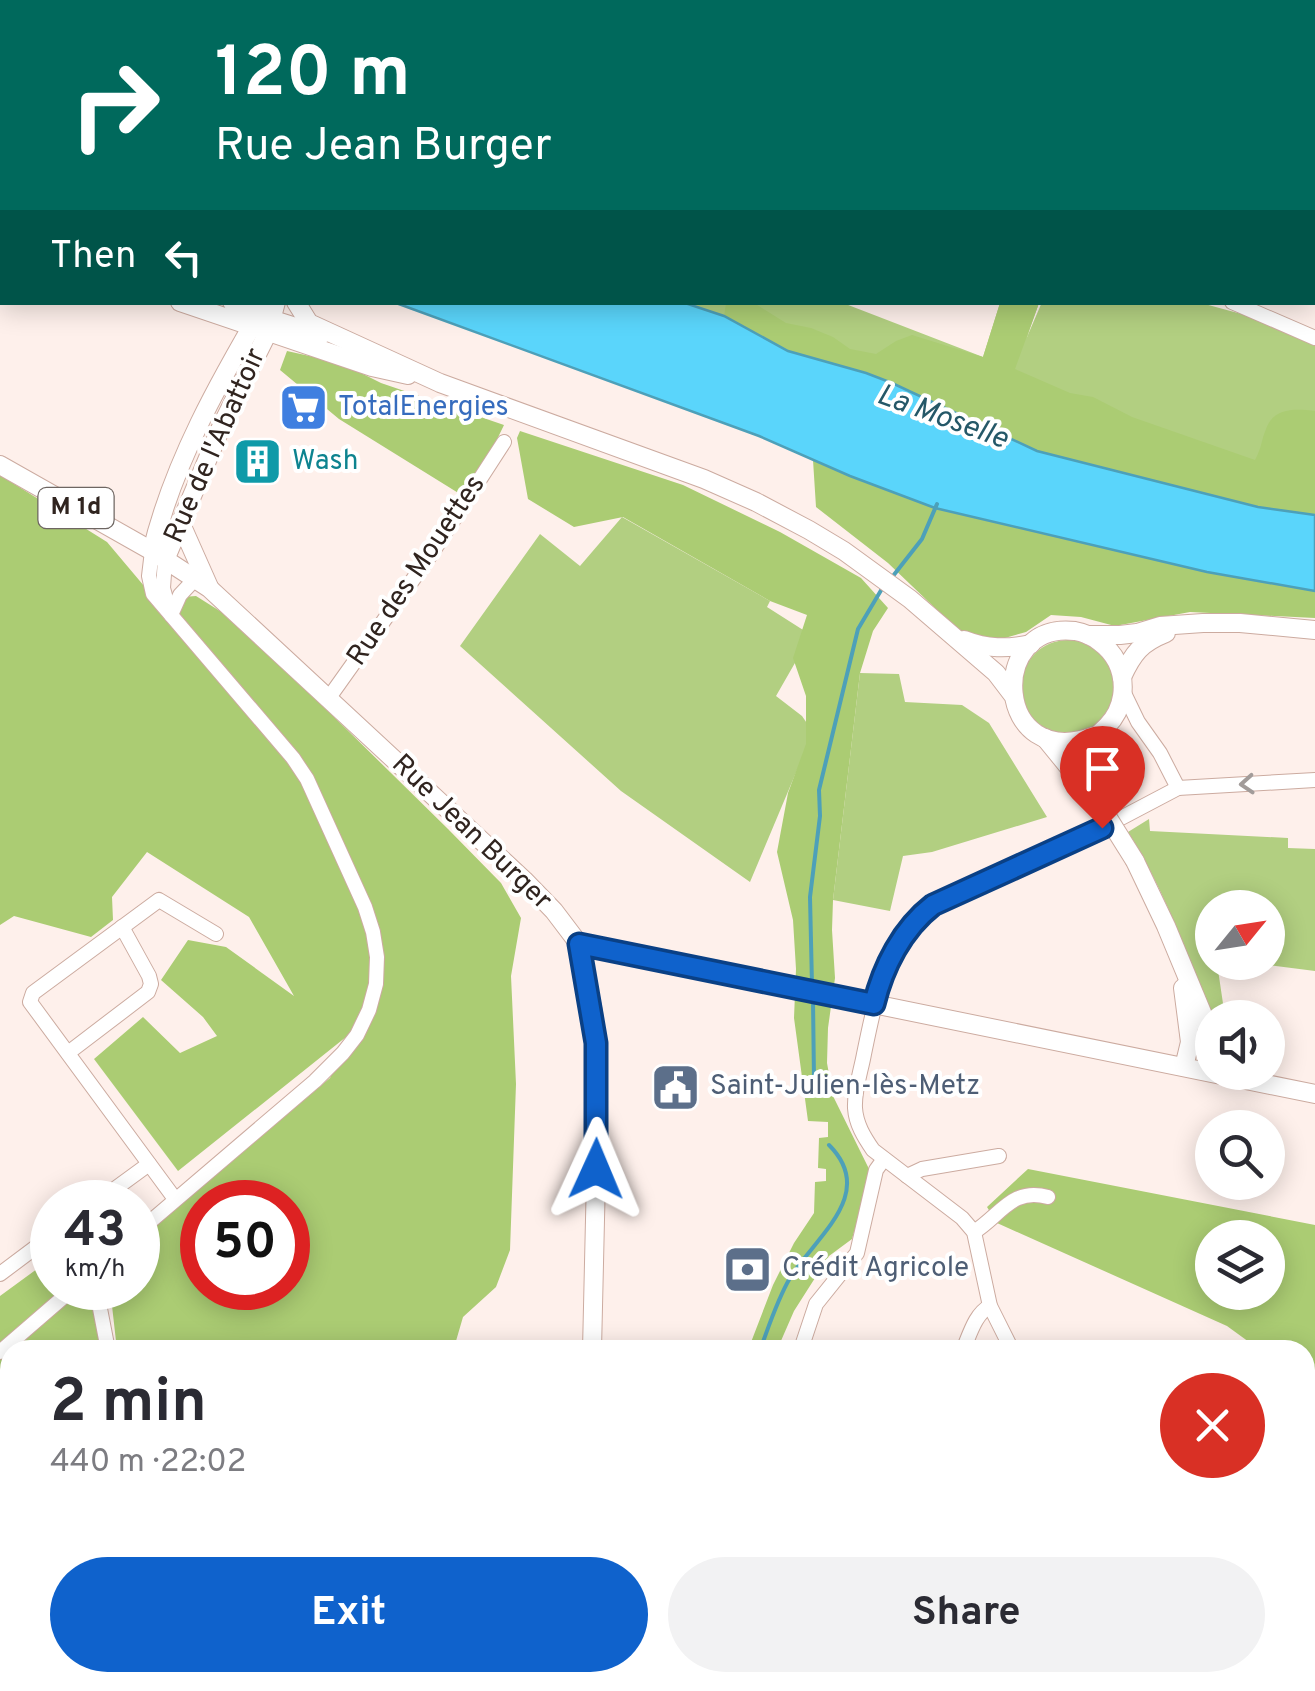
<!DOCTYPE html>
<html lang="en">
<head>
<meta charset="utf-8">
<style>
	body { margin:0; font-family:Overpass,sans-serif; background:#f2f2f3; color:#2b2b33; height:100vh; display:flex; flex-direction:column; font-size:38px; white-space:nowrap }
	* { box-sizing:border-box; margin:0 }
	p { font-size:32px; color:#7c7c81 }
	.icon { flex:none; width:55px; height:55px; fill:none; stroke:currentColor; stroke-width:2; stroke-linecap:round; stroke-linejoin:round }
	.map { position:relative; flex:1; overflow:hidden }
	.sheet { position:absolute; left:0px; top:1340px; width:1315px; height:352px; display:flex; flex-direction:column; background:#fff; border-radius:30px 30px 0 0; box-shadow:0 5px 25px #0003 }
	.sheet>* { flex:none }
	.hud { position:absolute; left:0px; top:0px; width:1315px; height:305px; box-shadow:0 5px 25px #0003; background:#00695c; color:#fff; overflow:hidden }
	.needle { width:65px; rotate:60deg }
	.controls { position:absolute; left:1195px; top:890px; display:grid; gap:20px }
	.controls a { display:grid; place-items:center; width:90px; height:90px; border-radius:50%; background:#fff; box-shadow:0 5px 25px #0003; font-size:50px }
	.speed { position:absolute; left:30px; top:1180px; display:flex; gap:20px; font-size:50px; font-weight:700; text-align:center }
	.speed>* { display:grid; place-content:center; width:130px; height:130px; border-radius:50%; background:#fff; box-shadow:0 5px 25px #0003; line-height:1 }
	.speed small { font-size:25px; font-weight:400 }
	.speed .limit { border:15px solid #d22; background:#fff; color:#111 }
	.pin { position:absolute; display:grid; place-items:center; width:85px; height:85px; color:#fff; margin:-102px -42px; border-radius:50% 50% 50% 0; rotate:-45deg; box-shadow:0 0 10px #0007 }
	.pin .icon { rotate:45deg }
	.me { position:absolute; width:110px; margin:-55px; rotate:1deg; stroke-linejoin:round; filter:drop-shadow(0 0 8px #0008) }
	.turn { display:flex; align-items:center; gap:35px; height:210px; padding:0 50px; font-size:45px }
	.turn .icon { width:130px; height:130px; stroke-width:2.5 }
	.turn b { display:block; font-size:70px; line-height:85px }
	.then { display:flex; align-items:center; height:95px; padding:0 50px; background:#0003; gap:20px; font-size:38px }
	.round { display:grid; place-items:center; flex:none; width:105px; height:105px; border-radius:52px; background:#f2f2f3 }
	.summary { display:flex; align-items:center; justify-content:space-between; height:170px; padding:0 50px }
	h1 { font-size:60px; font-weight:700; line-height:75px }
	.primary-button { display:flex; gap:20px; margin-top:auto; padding:20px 50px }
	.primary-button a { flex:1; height:115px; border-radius:60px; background:#0f62cc; color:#fff; font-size:40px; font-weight:700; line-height:115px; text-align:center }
	.primary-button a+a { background:#f2f2f3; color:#2b2b33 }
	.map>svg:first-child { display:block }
	.green { fill:#b2cf81 }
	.forest { fill:#abcc73; fill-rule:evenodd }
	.water { fill:#5ad5fb; stroke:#4da0b9; stroke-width:2.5 }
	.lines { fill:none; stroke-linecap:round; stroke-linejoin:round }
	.stream { stroke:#4da0b9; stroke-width:4 }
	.minor-casing { stroke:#ccaba0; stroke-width:16 }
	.major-casing { stroke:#ccaba0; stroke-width:20 }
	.minor { stroke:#fff; stroke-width:14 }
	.major { stroke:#fff; stroke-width:18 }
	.rail { stroke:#534742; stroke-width:4; stroke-dasharray:12 12; stroke-linecap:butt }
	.major-bridge-casing { stroke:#ccaba0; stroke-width:20; stroke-linecap:butt }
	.major-bridge { stroke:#fff; stroke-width:18 }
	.oneway { stroke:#a29c9a }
	.route-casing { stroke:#0a4085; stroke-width:25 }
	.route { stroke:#0f62cc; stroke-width:18 }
	.labels { text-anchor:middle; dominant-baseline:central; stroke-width:8; stroke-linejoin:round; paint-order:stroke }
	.shield { fill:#fff; stroke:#6e6662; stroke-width:2.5 }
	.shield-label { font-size:25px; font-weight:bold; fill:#30241f }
	.shop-label { font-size:28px; fill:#366cbe; stroke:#fff; text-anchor:start }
	.street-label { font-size:28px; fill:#30241f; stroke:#fff }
	.culture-label { font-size:28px; fill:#0d838f; stroke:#fff; text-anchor:start }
	.service-label { font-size:28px; fill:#4e5e75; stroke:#fff; text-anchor:start }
	.water-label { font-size:30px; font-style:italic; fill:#255868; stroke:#fff }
</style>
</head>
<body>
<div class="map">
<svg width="1315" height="1691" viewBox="0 0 1315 1691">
	<rect width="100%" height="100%" fill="#fef0eb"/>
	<g class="green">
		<polygon points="1042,302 1201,303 1293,328 1315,338 1315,515 966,417 685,303 843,303 983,357 1000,303 1039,303 1027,337"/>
		<polygon points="622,517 770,601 767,607 811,635 776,696 802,716 813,732 750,882 621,791 460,646 540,534 580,566"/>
		<circle cx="1068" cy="687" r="47"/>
		<polygon points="860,673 899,674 905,702 962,705 989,723 1047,817 932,852 903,856 890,911 833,900"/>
		<path d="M1149,819l1,12 138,7v10l27,1v122l-62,-8 15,-1v-54h-56v54l5,1 8,54 -13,1v9c-22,-67 -46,-135 -84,-195z"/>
	</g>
	<g class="forest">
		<path d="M726,303h28l32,20 25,5 22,9 17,12 26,5 20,-13 16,-6 71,22 17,-54h39l-24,66 55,24 23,4 39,20 123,43c7,-13 6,-19 11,-31 8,-22 30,-20 49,-18v104l-57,-8 -221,-56 -145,-68 -26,-10 -78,-22 -64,-34z"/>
		<polygon points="287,351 341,363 381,383 504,425 468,499 339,419 280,370"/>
		<polygon points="520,431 683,485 780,532 861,578 888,608 873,631 860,673 833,900 832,930 835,978 828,1028 827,1063 833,1096 871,1173 852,1239 829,1256 794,1311 777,1350 748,1350 773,1285 794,1243 814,1213 815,1182 826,1181 826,1169 818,1168 819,1138 828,1137 828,1122 808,1121 794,1018 796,969 793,920 777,852 788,793 806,744 806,696 793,658 807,615 770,601 623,517 574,527 528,499 517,438"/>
		<polygon points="813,460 935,508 1315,591 1315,618 1190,612 1115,626 1081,617 1051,615 1026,632 991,642 958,630 888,563 816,507"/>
		<path d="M0,475l107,67 48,57 41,-3 27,17 51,45 174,171 53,54 20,35 -10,58 5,108 -6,166 -14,37 -33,30 -7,24 2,9h-341l-7,-62h28v-48l192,-162 21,-45 -173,138 -84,-112 49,-42 37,36 37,-17 -14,-19 -42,-37 27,-40 38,7 68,49 -45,-79 -102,-65 -35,45 1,23 -22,17 -77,-21 -14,9zM202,1202h86v86h-86z"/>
		<path d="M1028,1169l287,56v166l-10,-8v-33h-45l-33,-24 -230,-103 -10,-16zM1212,1238h56v54h-56z"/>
		<polygon points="52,1258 52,1288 92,1288 103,1350 10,1350 10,1478 0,1476 0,1296"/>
		<polygon points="423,1682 424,1691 164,1691 163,1683"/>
	</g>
	<polygon class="water" points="396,303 685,303 724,316 788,351 866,373 892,383 1037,451 1258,507 1315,515 1315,591 1207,572 935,508 850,476 759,436"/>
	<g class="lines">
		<g class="stream">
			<polyline points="893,576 922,539 937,504"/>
			<polyline points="812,985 810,897 820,816 819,790 858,629 883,587"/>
			<polyline points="813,1000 814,1080"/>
			<path d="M760,1350c9,-24 17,-50 30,-72 25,-41 88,-84 39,-133"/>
			<polyline points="670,1682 675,1691"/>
		</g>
		<defs>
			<g id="minor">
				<polyline points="509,0 515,2"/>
				<polyline points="1312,222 1315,222"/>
				<polyline points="1232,302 1315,338"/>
				<polyline points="165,560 163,588 169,610"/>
				<polyline points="171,615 180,595 195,579"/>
				<polyline points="1123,691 1138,722 1160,753 1178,788"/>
				<polyline points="328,699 434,550 504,442"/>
				<polyline points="68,1053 148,992 151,984 149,976 122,927"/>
				<polyline points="907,1176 922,1169 999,1156"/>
				<polyline points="175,1199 30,1002 33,993 159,900 216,934"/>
				<polyline points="97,1202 149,1164"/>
				<polyline points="138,1232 315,1081 343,1053 357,1035 369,1010 376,984 377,957 373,932 365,907 307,779 293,758 153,594 149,576 152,551"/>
				<path d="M974,1232c27,-17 38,-45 74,-35"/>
				<polyline points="0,1274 52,1235"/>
				<polyline points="96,1288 108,1350"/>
				<polyline points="803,1343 816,1304 857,1253 876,1170 884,1159"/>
				<path d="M963,1350c7,-16 12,-36 27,-44"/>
				<path d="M1012,1350l-22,-44 -16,-74 -12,-14 -89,-68c-9,-13 -17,-26 -18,-42 -1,-18 6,-37 9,-54 12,-58 24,-123 79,-155l159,-71 76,-40 137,-8"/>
				<polyline points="0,1352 74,1288"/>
				<polyline points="0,1486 10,1488"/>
				<polyline points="0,1559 10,1562"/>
				<polyline points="0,1639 10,1653"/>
				<polyline points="32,1682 38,1691"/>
				<polyline points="152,1682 161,1687 162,1691"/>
				<polyline points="715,1682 717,1691"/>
				<polyline points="775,1682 779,1691"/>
				<polyline points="1211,1682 1214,1691"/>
				<polyline points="918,1691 918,1682"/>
			</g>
			<g id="major">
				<polyline points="351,0 352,2"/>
				<polyline points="145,2 146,0"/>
				<polyline points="282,2 284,0"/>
				<polyline points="385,2 386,0"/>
				<polyline points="401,2 402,0"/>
				<polyline points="0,207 2,205"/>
				<polyline points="0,266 2,264"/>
				<polyline points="180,302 372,367 408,375"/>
				<polyline points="232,302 258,315 321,335"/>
				<polyline points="296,302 309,323 440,383 704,479 756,502 809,530 844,551 910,599 996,673 1012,694"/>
				<polyline points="0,465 152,551 209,588 524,880 554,911 579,944 1315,1094"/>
				<polyline points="181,524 209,587"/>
				<path d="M152,551c21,-88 68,-171 114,-249"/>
				<polyline points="165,560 222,425 268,332 276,302"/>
				<polyline points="1088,635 1120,635 1137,633 1160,626 1203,623 1240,623 1315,630"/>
				<path d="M964,640c23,9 43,9 67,4"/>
				<path d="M1122,677c11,-24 19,-34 44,-44"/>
				<path d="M1094,736c-100,37 -108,-116 -19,-105 17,3 34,15 42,31 10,21 7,47 -10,64 -11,11 -19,15 -21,31 -2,16 6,31 12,45"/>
				<polyline points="1045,738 1089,792"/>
				<polyline points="1135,861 1166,926 1203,1015 1212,1052"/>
				<polyline points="579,944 593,1012 596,1043 597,1133 592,1350"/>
				<polyline points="1183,988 1190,1042 1184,1067"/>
				<polyline points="577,1691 578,1682"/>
			</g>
		</defs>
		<use href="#minor" class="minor-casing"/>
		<use href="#major" class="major-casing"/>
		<use href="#minor" class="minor"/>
		<use href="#major" class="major"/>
		<g class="rail">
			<polyline points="78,2 81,0"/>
			<polyline points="0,65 2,63"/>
		</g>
		<defs>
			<polyline id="major-bridge" points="1098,802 1135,861"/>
		</defs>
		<use href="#major-bridge" class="major-bridge-casing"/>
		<use href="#major-bridge" class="major-bridge"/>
	</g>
	<defs><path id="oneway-chevron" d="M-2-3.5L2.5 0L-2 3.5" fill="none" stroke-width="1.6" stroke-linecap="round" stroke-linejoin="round" transform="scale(2.5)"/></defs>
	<use class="oneway" href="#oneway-chevron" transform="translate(1247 784) rotate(176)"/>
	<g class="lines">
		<defs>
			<path id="route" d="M596,1169v-126l-17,-99 295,60c9,-37 28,-75 59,-99l169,-77"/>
		</defs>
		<use href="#route" class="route-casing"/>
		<use href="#route" class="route"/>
	</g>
	<defs>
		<symbol id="supermarket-square" viewBox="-11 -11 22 22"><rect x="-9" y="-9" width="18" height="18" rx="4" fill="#3f7fe0" stroke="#fff"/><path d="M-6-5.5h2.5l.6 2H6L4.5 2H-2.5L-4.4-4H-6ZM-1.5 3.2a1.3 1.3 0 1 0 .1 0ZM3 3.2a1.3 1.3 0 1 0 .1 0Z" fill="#fff"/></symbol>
		<symbol id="building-square" viewBox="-11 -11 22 22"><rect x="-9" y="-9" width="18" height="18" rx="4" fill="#0f9aa8" stroke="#fff"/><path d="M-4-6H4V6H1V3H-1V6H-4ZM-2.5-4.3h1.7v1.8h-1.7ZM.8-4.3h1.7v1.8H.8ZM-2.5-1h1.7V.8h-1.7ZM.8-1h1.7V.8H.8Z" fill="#fff"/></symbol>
		<symbol id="civic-square" viewBox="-11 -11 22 22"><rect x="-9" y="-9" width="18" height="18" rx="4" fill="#5c6f8a" stroke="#fff"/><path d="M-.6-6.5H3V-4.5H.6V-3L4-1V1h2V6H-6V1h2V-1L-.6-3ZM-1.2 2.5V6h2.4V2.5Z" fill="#fff"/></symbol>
		<symbol id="bank-square" viewBox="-11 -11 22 22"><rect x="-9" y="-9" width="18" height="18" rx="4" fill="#5c6f8a" stroke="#fff"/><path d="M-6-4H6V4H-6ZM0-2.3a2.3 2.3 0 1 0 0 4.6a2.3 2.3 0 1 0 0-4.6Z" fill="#fff"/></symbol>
	</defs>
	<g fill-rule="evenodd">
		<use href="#supermarket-square" x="276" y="380" width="55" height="55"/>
		<use href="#building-square" x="230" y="434" width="55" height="55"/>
		<use href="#civic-square" x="648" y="1060" width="55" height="55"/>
		<use href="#bank-square" x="720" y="1242" width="55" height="55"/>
	</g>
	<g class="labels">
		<rect class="shield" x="38.5" y="488" width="75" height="40" rx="8"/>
		<g class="shield-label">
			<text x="76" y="508">M 1d</text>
		</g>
		<g class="shop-label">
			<text x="338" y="408">TotalEnergies</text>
		</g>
		<g class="street-label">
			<text transform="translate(216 446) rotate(-66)">Rue de l'Abattoir</text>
			<text transform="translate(417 571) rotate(-56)">Rue des Mouettes</text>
			<text transform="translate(471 833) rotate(44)">Rue Jean Burger</text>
		</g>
		<g class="culture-label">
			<text x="292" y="462">Wash</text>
		</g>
		<g class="service-label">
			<text x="710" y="1087">Saint-Julien-lès-Metz</text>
			<text x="782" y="1269">Crédit Agricole</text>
		</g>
		<g class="water-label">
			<text transform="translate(942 418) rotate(20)">La Moselle</text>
		</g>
	</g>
</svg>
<div class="controls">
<a><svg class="needle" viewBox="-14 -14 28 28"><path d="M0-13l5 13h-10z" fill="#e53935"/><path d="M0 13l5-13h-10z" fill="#7c7c81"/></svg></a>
<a><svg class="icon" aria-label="sound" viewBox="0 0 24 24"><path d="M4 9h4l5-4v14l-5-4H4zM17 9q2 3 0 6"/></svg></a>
<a><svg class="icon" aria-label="search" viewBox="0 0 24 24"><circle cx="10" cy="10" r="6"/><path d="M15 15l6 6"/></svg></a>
<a><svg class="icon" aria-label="layers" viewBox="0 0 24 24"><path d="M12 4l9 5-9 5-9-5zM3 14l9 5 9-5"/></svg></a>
</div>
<div class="speed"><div>43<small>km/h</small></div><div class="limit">50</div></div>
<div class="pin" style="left:1102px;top:828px;background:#d93025"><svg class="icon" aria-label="arrive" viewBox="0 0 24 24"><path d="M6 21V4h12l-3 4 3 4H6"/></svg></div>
<svg class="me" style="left:596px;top:1169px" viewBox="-20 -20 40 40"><path d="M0-17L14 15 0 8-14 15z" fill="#0f62cc" stroke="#fff" stroke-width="4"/></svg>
<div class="hud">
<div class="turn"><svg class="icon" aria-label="right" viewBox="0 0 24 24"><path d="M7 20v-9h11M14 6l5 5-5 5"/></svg><div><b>120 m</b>Rue Jean Burger</div></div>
<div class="then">Then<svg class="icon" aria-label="left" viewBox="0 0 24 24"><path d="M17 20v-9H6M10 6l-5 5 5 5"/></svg></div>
</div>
<section class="sheet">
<div class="summary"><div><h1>2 min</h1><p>440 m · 22:02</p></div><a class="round" style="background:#d93025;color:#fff"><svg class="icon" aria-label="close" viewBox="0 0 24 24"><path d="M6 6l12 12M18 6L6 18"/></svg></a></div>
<div class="primary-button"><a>Exit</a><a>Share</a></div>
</section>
</div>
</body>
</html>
